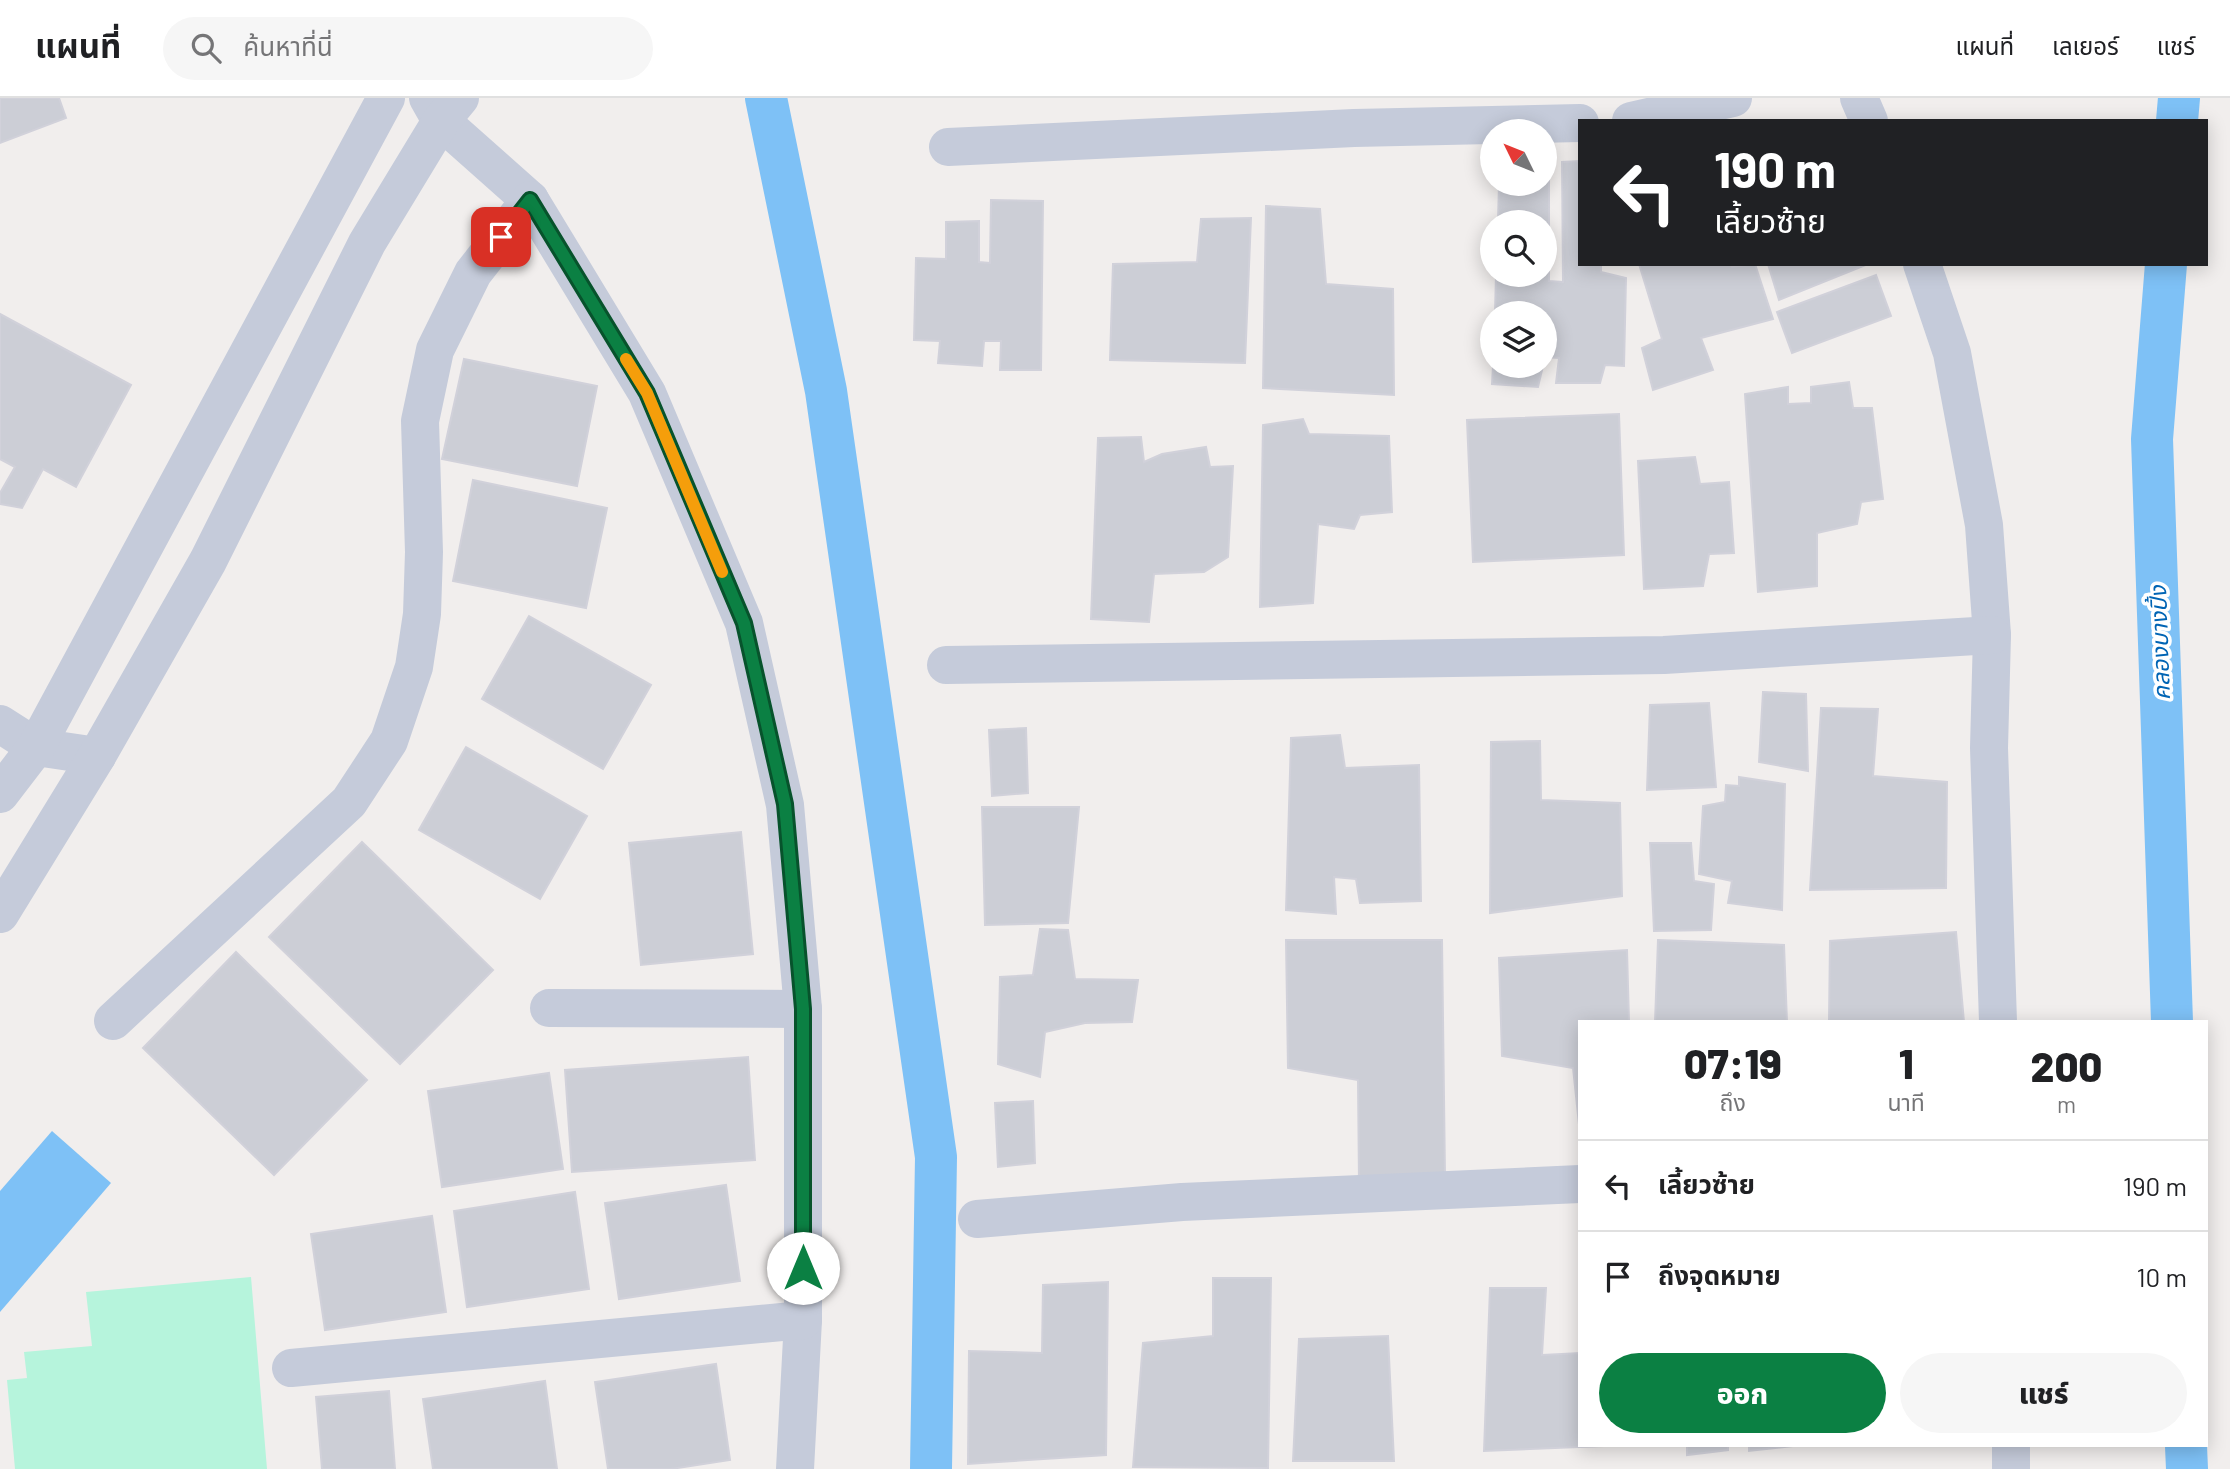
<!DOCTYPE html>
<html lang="th">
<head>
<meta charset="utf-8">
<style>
	body { margin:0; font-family:Barlow,"Noto Sans Thai",sans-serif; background:#f6f6f6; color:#202124; height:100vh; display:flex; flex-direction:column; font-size:26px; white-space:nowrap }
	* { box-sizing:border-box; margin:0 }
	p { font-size:23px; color:#757577 }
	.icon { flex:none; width:38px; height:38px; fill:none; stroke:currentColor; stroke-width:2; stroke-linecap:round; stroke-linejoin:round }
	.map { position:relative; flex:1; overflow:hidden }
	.side { position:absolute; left:1578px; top:922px; width:630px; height:427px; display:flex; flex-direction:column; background:#fff; border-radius:0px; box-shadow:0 4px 18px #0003 }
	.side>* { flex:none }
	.hud { position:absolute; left:1578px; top:21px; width:630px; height:147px; border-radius:0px; box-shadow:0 4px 18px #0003; background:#202124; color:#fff; overflow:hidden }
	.needle { width:46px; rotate:313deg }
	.buttons { position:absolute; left:1480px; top:21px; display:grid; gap:14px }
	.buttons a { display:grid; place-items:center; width:77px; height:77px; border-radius:50%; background:#fff; box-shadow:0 4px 18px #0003; font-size:35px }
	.pin { position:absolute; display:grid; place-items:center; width:60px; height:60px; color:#fff; margin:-30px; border-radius:14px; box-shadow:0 4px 10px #0006 }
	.me { position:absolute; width:77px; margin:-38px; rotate:0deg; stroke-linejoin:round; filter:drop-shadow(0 0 5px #0008) }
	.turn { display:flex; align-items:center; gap:24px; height:147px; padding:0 21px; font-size:32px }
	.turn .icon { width:91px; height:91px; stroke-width:2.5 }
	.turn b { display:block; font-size:49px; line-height:60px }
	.eta { display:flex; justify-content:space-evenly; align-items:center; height:119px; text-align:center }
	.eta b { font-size:42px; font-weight:800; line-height:49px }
	.button { display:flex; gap:14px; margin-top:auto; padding:14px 21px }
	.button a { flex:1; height:80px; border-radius:42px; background:#0b8043; color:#fff; font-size:28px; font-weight:800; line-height:80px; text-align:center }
	.button a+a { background:#f6f6f6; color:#202124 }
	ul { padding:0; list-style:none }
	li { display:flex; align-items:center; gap:21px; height:91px; padding:0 21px; border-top:2px solid #e0e0e0 }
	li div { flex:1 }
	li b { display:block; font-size:26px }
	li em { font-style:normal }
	header { display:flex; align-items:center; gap:42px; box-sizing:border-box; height:98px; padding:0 35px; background:#fff; border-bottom:2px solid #e0e0e0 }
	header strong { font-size:33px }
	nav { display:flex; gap:38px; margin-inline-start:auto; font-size:24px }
	.search { width:490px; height:63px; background:#f6f6f6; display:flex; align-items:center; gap:18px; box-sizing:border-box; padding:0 24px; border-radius:38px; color:#757577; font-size:26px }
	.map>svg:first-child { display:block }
	.green { fill:#b6f4dc }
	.water { fill:#7ec1f6 }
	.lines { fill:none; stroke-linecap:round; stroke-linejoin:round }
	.canal { stroke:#7ec1f6; stroke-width:42 }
	.building { fill:#ccced6; stroke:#d1d1da; stroke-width:2 }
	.street { stroke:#c5cbda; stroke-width:38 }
	.route-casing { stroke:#07532c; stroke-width:18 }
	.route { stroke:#0b8043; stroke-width:12 }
	.slow { stroke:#f59e0b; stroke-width:12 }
	.labels { text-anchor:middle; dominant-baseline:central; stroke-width:7; stroke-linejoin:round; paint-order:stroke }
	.water-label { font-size:23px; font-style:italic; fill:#0064b4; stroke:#fff }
</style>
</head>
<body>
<header>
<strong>แผนที่</strong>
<div class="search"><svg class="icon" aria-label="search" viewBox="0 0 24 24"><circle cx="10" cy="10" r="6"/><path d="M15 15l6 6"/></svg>ค้นหาที่นี่</div>
<nav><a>แผนที่</a><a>เลเยอร์</a><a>แชร์</a></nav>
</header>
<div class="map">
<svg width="2230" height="1371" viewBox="0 0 2230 1371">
	<rect width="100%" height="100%" fill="#f1eeed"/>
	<polygon class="green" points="251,1179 267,1371 15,1371 7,1282 27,1280 24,1254 92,1248 86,1194"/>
	<polygon class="water" points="52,1033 111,1085 0,1214 0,1093"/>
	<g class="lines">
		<g class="canal">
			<polyline points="766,0 826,293 936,1059 931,1371"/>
			<polyline points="2177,23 2179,0"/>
			<polyline points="2166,166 2152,341 2172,924"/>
			<polyline points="2186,1348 2187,1371"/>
		</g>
	</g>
	<g class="building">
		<polygon points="0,0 59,0 66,20 0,45"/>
		<polygon points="1549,62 1549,183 1563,184 1562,64 1580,63 1580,166 1601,166 1601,174 1626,180 1624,268 1605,267 1600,285 1556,285 1559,260 1545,259 1545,215 1495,215 1496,177 1545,177 1545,124 1498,124 1499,86 1545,86 1545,63"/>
		<polygon points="991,102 1043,103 1041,272 1000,272 1001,243 984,243 982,268 938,265 940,243 914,242 916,160 946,161 946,124 979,123 979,164 990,165"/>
		<polygon points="1266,108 1320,111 1326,186 1393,191 1394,297 1263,290"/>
		<polygon points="1251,120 1245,265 1110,262 1113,166 1197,164 1201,121"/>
		<polygon points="1639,166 1730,166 1732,169 1755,166 1773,221 1701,240 1713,272 1653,292 1642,250 1662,241"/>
		<polygon points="1768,166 1868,166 1779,202"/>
		<polygon points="1876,177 1891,218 1792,255 1777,214"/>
		<polygon points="0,216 131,287 76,389 43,371 22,410 0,406 0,395 15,369 0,361"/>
		<polygon points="464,261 597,288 577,388 442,361"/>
		<polygon points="1493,268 1543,268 1538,289 1492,286"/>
		<polygon points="1849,284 1853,310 1872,310 1883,401 1861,404 1857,426 1817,435 1817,488 1758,494 1745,296 1788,289 1788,306 1811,305 1811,289"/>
		<polygon points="1619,316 1624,457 1473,464 1467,322"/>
		<polygon points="1303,321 1309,336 1389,338 1392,414 1360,417 1354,431 1318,426 1313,505 1260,509 1263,327"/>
		<polygon points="1141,339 1144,364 1162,356 1206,349 1210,369 1233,368 1228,459 1204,474 1154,476 1149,524 1091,521 1098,340"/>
		<polygon points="1695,359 1700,386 1729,384 1734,455 1709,456 1703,488 1644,491 1638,363"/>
		<polygon points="473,382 607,410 586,510 453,483"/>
		<polygon points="529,518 651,587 603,671 482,601"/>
		<polygon points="1763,594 1806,596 1808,673 1759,664"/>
		<polygon points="1709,605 1716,689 1647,692 1650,607"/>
		<polygon points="1821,610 1878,611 1873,678 1947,684 1946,790 1810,792"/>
		<polygon points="1026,630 1028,695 992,698 989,632"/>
		<polygon points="1340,637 1345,670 1419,667 1421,803 1360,805 1356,781 1334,779 1336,816 1286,812 1291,640"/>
		<polygon points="1540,643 1541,702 1620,705 1622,798 1490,815 1491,644"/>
		<polygon points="466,649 587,718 540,801 419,732"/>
		<polygon points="1739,679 1785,686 1782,812 1728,805 1732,783 1699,776 1703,708 1725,704 1726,687 1739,688"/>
		<polygon points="982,709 1079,709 1068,825 985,827"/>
		<polygon points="741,734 753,856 641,867 629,745"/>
		<polygon points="362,744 493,872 400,966 269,839"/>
		<polygon points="1650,745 1691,745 1694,783 1714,786 1711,832 1654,833"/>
		<polygon points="1040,831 1068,832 1075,881 1138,882 1132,924 1085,925 1045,934 1040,979 998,966 1000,879 1033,877"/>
		<polygon points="1956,834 1964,924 1829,924 1830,843"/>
		<polygon points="1286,842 1442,842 1445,1079 1359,1084 1358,982 1288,970"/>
		<polygon points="1658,842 1784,847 1787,924 1655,924"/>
		<polygon points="1627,852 1629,924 1580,924 1580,1036 1573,970 1502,958 1499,860"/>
		<polygon points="236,854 367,982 274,1077 143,950"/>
		<polygon points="748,959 755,1062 572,1074 565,972"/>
		<polygon points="549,975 563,1071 442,1089 428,993"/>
		<polygon points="1033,1003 1035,1065 998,1069 995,1005"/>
		<polygon points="726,1087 740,1183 619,1201 605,1105"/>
		<polygon points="575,1094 589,1191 467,1209 454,1113"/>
		<polygon points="432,1118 446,1214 325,1232 311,1136"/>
		<polygon points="1213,1180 1271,1180 1268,1370 1133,1369 1143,1245 1213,1238"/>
		<polygon points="1108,1184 1106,1357 968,1366 969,1253 1042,1255 1043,1187"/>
		<polygon points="1490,1190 1546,1190 1542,1257 1580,1255 1580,1348 1604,1348 1484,1353"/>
		<polygon points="1388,1238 1394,1363 1293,1363 1299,1241"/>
		<polygon points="716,1266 730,1362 671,1371 608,1371 595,1284"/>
		<polygon points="545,1283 557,1371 433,1371 423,1301"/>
		<polygon points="389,1293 395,1371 322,1371 316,1299"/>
		<polygon points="1687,1348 1728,1348 1728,1352 1687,1357"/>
		<polygon points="1749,1348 1793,1348 1749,1353"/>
	</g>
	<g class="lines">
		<g class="street">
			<polyline points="428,0 441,23 530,102 647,295 744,525 785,707 803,911 803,1222 795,1371"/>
			<polyline points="1859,0 1869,23"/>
			<polyline points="1631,23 1733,0"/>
			<polyline points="948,49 1354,30 1580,25"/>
			<polyline points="1922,166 1952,255 1984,427 1992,537 1989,650 1998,924"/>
			<polyline points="946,567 1664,557 1992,537"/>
			<polyline points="0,626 36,649 97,658"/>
			<polyline points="0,696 36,649 386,0"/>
			<polyline points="0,816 97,658 208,463 367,145 441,23 460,0"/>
			<polyline points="549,910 803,911"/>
			<polyline points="113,923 349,704 389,643 414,569 422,516 424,454 420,323 435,252 473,175 530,102"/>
			<polyline points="977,1121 1182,1104 1580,1086"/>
			<polyline points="291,1270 803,1222"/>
			<polyline points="2011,1348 2011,1371"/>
		</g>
	</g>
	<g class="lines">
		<defs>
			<polyline id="route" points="501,139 530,102 647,295 744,525 785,706 803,911 803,1170"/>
		</defs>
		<use href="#route" class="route-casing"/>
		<use href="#route" class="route"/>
		<polyline class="slow" points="626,261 647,295 722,474"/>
	</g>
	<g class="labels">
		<g class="water-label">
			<text transform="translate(2159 545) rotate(-92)">คลองบางปิ้ง</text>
		</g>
	</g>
</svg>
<div class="buttons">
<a><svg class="needle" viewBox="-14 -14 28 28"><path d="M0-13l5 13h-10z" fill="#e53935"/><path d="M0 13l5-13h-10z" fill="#757577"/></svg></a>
<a><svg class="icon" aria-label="search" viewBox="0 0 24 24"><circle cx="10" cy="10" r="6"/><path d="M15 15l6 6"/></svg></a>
<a><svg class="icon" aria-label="layers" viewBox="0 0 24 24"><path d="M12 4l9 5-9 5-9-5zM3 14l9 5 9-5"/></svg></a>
</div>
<div class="pin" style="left:501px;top:139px;background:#d93025"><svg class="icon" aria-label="arrive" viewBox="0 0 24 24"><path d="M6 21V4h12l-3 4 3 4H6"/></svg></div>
<svg class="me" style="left:803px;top:1170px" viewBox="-20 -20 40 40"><circle r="19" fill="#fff"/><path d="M0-13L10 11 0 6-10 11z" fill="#0b8043"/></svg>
<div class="hud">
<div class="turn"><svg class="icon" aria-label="left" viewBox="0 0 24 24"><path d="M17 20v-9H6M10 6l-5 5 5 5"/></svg><div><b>190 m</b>เลี้ยวซ้าย</div></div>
</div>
<section class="side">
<div class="eta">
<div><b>07:19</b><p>ถึง</p></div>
<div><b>1</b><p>นาที</p></div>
<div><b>200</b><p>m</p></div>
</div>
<ul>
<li><svg class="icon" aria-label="left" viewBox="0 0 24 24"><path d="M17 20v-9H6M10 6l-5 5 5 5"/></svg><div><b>เลี้ยวซ้าย</b></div><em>190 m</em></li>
<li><svg class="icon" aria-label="arrive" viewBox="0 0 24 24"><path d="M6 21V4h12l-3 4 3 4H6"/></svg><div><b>ถึงจุดหมาย</b></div><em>10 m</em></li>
</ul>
<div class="button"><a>ออก</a><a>แชร์</a></div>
</section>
</div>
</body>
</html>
